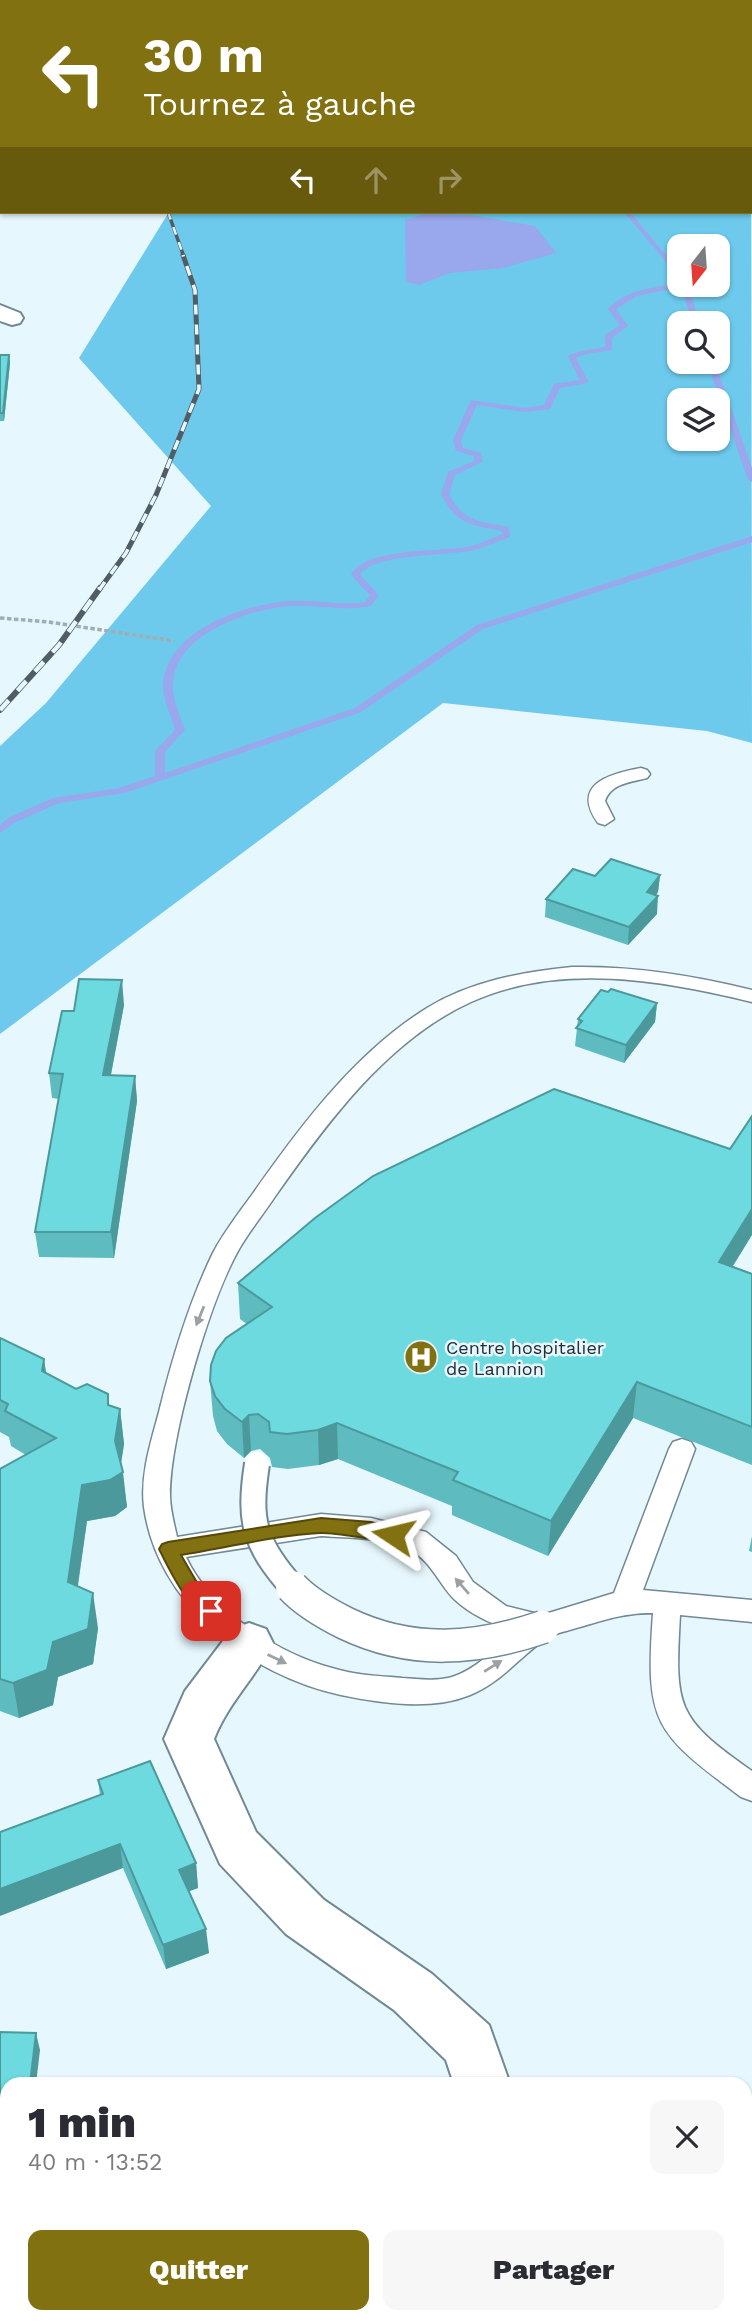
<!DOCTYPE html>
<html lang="fr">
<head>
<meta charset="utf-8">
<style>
	body { margin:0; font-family:"Work Sans",sans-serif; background:#f7f7f7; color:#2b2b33; height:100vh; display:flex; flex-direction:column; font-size:26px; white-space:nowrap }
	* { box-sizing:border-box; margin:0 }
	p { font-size:23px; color:#7c7c81 }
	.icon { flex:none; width:38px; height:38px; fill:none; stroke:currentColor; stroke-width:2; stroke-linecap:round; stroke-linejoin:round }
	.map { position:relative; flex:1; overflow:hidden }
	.panel { position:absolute; left:0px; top:2077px; width:752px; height:247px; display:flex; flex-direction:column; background:#fff; border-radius:21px 21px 0 0; box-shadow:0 2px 5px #0004 }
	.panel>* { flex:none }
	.guide { position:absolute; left:0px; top:0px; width:752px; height:214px; box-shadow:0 2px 5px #0004; background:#817111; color:#fff; overflow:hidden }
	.needle { width:46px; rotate:197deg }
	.buttons { position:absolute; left:667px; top:234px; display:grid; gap:14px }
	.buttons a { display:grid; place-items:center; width:63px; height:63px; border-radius:14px; background:#fff; box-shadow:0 2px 5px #0004; font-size:35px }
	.pin { position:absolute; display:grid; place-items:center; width:60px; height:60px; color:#fff; margin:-30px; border-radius:14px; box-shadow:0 4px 10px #0006 }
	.me { position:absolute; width:77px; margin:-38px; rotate:280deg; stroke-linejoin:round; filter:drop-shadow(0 0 5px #0008) }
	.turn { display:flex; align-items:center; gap:24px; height:147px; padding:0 28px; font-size:32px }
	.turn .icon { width:91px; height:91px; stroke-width:2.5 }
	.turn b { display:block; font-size:49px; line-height:60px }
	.lanes { display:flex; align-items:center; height:66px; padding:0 28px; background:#0003; justify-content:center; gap:35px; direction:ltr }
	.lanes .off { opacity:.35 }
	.round { display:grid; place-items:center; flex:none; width:74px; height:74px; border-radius:14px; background:#f7f7f7 }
	.overview { display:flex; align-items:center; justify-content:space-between; height:119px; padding:0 28px }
	h1 { font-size:42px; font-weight:800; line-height:52px }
	.cta { display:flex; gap:14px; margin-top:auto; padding:14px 28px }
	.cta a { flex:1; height:80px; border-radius:14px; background:#817111; color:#fff; font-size:28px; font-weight:800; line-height:80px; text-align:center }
	.cta a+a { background:#f7f7f7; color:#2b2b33 }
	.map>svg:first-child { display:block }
	.forest { fill:#6dcaec; fill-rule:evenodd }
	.water { fill:#99a7ec }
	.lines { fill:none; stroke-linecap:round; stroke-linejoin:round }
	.stream { fill:#99a7ec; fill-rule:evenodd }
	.lane-casing { stroke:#708993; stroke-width:3 }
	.street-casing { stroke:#708993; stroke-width:4 }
	.path-far1 { stroke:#9faeb3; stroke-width:2; stroke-dasharray:2.5 2; stroke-linecap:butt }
	.path { stroke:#9faeb3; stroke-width:3.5; stroke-dasharray:4.5 2.5; stroke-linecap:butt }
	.lane { fill:#fff; fill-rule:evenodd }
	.street { fill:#fff; fill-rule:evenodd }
	.rail-far2-casing { stroke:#515d62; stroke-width:3.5 }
	.rail-far1-casing { stroke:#515d62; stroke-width:5 }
	.rail-casing { stroke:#515d62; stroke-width:6 }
	.rail-far2 { stroke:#e6f7fd; stroke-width:2.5; stroke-dasharray:8; stroke-linecap:butt }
	.rail-far1 { stroke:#e6f7fd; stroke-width:3.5; stroke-dasharray:10; stroke-linecap:butt }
	.rail { stroke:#e6f7fd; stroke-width:4.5; stroke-dasharray:13; stroke-linecap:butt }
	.lane-bridge-far1-casing { stroke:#708993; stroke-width:28; stroke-linecap:butt }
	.lane-bridge-casing { stroke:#708993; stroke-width:35; stroke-linecap:butt }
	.lane-bridge-far1 { stroke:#fff; stroke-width:24 }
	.lane-bridge { stroke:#fff; stroke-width:32 }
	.wall { fill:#5ebbc0 }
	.shaded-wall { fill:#4c999c }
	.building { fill:#6ddadf; stroke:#4c999c; stroke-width:2 }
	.oneway { fill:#9ca1a3 }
	.route { fill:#817111; stroke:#54490b; stroke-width:2 }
	.labels { text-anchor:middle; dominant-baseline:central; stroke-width:5; stroke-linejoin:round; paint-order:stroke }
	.poi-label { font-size:18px; fill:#242e33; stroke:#e6f7fd; text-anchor:start }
</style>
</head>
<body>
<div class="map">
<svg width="752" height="2323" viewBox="0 0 752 2323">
	<rect width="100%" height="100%" fill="#e6f7fd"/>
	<g class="forest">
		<polygon points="131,0 655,0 657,2 141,2"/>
		<path d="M751,71l1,672 -45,-12 -264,-28 -443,331v-288l46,-43 165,-197 -132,-148 90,-146h582zM679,247h39v38h-39zM679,324h39v38h-39zM679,401h39v38h-39z"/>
	</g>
	<polygon class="water" points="424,214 470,215 535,226 556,253 503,268 450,273 419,285 406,282 405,220"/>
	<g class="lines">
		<g class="stream">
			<polygon points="624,212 630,212 679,271 679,277"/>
			<path d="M679,283v2h9l12,39h-7l-12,-37 -44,9 -21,13 12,17 -16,12v12l-26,4 -10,4 12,23 -1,2 -27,5 -10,21 -25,3 -48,-7 -16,35 2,8 18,5 1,9 -27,13 -6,19c14,29 32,27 60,33l1,10c-12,4 -24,10 -36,13 -24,6 -102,3 -114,25l19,20 -8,11c-27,6 -53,-2 -81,0 -41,3 -114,28 -117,77 -1,16 7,32 12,47l-20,22v21l190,-65 122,-83 275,-89v6l-269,87 -122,83 -236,81 -66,10 -43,19 -16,11v-8l8,-7 45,-20 66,-10 36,-12v-25l20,-21c-4,-15 -13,-32 -12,-47 5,-54 82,-79 127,-82 25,-2 50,5 75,1l5,-7 -19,-20c16,-29 89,-22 120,-29 11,-3 21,-8 32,-12l-1,-3c-30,-6 -46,-6 -61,-37l7,-22 26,-11v-5l-18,-5 -3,-11 18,-40 54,8 19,-3 10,-21 26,-4 -12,-23 1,-2 12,-4 24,-4v-12l15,-10 -12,-16c18,-20 46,-21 71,-26z"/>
			<polygon points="707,362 715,362 752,468 752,482 748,480"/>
		</g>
		<defs>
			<g id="lane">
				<path d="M641,768l6,2 3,4 -3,4c-15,4 -36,5 -42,23l9,18 -9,6 -7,-2c-27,-38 10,-49 43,-55z"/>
				<path d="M572,967c62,-1 120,8 180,23v12c-90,-22 -193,-40 -281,0 -84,38 -146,123 -197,196 -12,18 -26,35 -36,53 -29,52 -68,185 -68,244 0,14 4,28 7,42l144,-23 50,4 55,14 30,24 17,26 33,24 36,9 72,-22 55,-144 4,-7 9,-3 9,3 4,7 -52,141 109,10v22l-72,-7c-5,92 -5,102 72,156v30l-11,-4c-87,-65 -96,-73 -88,-184 -32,0 -51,8 -80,16 -9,3 -18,4 -26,9 -27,18 -46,45 -77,57 -39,16 -90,8 -129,0 -93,-20 -184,-92 -197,-188 -4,-32 7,-65 15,-95 13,-53 29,-107 53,-157 11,-22 27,-42 42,-63 47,-67 102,-140 173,-184 44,-27 95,-36 145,-41zM321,1536c28,2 59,1 85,12 25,11 32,35 48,51 17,16 39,26 62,32 -18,16 -38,36 -61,45 -16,6 -37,3 -53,2 -23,-2 -48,-3 -70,-10 -55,-15 -121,-57 -146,-111z"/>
			</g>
			<g id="street">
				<rect x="0" y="87" width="2" height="10"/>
				<polygon points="0,305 20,313 23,318 20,323 12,325 0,321"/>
				<path d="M249,1623l17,6 7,14c-17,34 -45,60 -59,96l42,93 68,68 108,74 57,51 21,59h-56l-8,-24 -52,-50 -108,-76 -66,-70 -56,-125 21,-48 47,-62z"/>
			</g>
		</defs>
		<use href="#lane" class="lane-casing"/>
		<use href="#street" class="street-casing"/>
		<polyline class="path-far1" points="522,0 524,2"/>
		<polyline class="path" points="0,618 49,622 174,641"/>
		<use href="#lane" class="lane"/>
		<use href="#street" class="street"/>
		<defs>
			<polyline id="rail-far2" points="168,212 184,257"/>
			<polyline id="rail-far1" points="99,590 126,553 156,495 199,389 195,290 183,255"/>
			<polyline id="rail" points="0,710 59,645 100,588"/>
		</defs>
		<use href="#rail-far2" class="rail-far2-casing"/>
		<use href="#rail-far1" class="rail-far1-casing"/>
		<use href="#rail" class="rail-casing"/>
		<use href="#rail-far2" class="rail-far2"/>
		<use href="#rail-far1" class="rail-far1"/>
		<use href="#rail" class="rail"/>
		<defs>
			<path id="lane-bridge-far1" d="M257,1464c-9,58 -3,80 37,125"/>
			<path id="lane-bridge" d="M292,1587c15,16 35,27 53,36 66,32 131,27 198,4"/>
		</defs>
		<use href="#lane-bridge-far1" class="lane-bridge-far1-casing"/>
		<use href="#lane-bridge" class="lane-bridge-casing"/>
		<use href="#lane-bridge-far1" class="lane-bridge-far1"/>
		<use href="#lane-bridge" class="lane-bridge"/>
	</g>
	<g class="wall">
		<polygon points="0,355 9,355 10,363 4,421 0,421"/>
		<polygon points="660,875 658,892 656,895 657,914 628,945 545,917 546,899 595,876"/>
		<polygon points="608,992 657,1003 655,1022 624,1063 575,1046 578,1019"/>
		<polygon points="124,1005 111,1075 135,1076 137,1101 114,1258 39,1257 35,1232 59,1099 52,1098 49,1073 74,1011"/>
		<polygon points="733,1266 752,1273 752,1465 633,1418 548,1556 452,1515 452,1506 338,1459 319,1465 288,1469 272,1467 270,1458 260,1449 251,1451 244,1458 227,1444 217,1431 213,1416 210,1381 247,1324 240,1319 238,1283"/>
		<polygon points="0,1338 44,1359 46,1373 110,1406 120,1409 124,1444 121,1464 127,1507 115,1516 87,1521 78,1586 98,1628 93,1664 58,1677 53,1705 19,1718 0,1711 0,1469 26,1455 11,1446 9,1437 0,1432"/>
		<polygon points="752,1536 752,1552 749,1551"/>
		<polygon points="98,1780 196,1863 198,1888 189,1891 209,1953 166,1969 123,1868 100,1795"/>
		<polygon points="0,2032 40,2050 7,2084 7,2168 0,2168"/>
	</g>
	<g class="shaded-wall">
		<polygon points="9,355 10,363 4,421 3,413"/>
		<polygon points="660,875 658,892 645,910 647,892"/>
		<polygon points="658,896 657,914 628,945 629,927"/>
		<polygon points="122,980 124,1005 106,1100 103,1075"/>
		<polygon points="657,1003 655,1022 624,1063 626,1045"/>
		<polygon points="135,1076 137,1101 114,1258 111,1232"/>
		<polygon points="752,1209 752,1235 714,1297 719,1262"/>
		<polygon points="44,1359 49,1394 42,1371"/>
		<polygon points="637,1382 633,1418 548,1556 551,1521"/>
		<polygon points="120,1409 124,1444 119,1475 123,1472 127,1507 115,1516 87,1521 73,1617 68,1582 82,1485 115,1441"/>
		<polygon points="249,1415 251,1451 244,1458 242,1422"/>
		<polygon points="337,1423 338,1459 319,1465 318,1430"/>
		<polygon points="93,1593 98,1628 93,1664 58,1677 53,1705 19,1718 13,1683 53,1642"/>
		<polygon points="120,1844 123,1868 0,1916 0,1889"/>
		<polygon points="196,1863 198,1888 182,1894 179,1870"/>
		<polygon points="206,1929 209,1953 166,1969 163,1945"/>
		<polygon points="36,2033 40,2050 36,2084 30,2084"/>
	</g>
	<g class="building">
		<polygon points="0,355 9,355 3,413 0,413"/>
		<polygon points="611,859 660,875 647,892 658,896 629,927 546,899 573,869 595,876"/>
		<polygon points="79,979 122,980 103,1075 135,1076 111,1232 35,1232 63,1074 49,1073 62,1011 74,1011"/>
		<polygon points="611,989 657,1003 626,1045 576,1028 582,1021 578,1019 601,990 608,992"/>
		<polygon points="554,1089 730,1149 752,1116 752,1209 719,1262 752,1274 752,1427 637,1382 551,1521 453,1480 458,1472 337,1423 318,1430 287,1434 270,1432 269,1422 258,1414 249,1415 242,1422 225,1409 215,1396 210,1381 211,1365 216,1351 226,1338 272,1307 238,1283 315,1218 373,1176"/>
		<polygon points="0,1338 44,1359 42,1371 76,1389 87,1384 108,1394 108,1405 120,1409 115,1441 123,1472 110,1480 82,1485 68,1582 93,1593 88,1629 53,1642 47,1670 13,1683 0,1679 0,1469 56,1438 5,1411 8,1404 0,1400"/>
		<polygon points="150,1761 196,1863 179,1870 206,1929 163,1945 120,1844 0,1889 0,1832 103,1794 98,1780"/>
		<polygon points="0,2032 36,2033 30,2084 7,2084 7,2152 0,2152"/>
	</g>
	<defs><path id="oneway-solid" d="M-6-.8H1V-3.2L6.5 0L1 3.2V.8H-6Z" transform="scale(1.75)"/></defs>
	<g class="oneway">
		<use href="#oneway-solid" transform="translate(200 1316) rotate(112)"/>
		<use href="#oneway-solid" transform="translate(462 1586) rotate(-131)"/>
		<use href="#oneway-solid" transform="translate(277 1659) rotate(26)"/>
		<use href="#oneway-solid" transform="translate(493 1666) rotate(-32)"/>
	</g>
	<path class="route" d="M321,1518l50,4 29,7 3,6 -3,5c-13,4 -60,-8 -80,-7 -45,2 -94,15 -139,22l18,31 22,25 -3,5c-24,8 -50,-49 -59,-67l3,-5 6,-2z"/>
	<defs>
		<symbol id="hospital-disc" viewBox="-11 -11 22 22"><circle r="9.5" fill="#817111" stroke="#e6f7fd"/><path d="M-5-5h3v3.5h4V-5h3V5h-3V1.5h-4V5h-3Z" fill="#fff"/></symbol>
	</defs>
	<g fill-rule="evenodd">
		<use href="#hospital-disc" x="402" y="1338" width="38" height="38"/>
	</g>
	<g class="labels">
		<g class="poi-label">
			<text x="446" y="1347">Centre hospitalier<tspan x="446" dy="21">de Lannion</tspan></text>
		</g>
	</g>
</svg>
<div class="buttons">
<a><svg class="needle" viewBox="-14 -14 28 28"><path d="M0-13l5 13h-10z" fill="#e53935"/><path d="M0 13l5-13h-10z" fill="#7c7c81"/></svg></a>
<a><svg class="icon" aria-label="search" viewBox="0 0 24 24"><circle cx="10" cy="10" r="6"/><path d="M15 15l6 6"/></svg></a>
<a><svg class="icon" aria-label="layers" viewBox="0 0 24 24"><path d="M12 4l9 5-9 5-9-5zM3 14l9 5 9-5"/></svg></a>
</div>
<div class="pin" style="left:211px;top:1611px;background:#d93025"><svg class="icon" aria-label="arrive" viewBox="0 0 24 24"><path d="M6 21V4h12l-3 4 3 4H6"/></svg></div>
<svg class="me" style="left:393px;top:1535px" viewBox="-20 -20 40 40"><path d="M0-17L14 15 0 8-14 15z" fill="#817111" stroke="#fff" stroke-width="4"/></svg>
<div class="guide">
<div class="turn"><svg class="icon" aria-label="left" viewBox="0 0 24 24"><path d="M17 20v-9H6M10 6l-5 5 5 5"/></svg><div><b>30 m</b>Tournez à gauche</div></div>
<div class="lanes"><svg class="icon" aria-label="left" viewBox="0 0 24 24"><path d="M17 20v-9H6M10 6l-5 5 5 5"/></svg><svg class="icon off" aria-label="ahead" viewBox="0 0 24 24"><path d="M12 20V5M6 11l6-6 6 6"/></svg><svg class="icon off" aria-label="right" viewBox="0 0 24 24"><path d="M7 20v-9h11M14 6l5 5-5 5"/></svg></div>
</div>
<section class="panel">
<div class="overview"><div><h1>1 min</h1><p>40 m · 13:52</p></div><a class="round"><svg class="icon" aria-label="close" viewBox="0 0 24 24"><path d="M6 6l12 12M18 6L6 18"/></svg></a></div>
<div class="cta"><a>Quitter</a><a>Partager</a></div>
</section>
</div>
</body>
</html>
